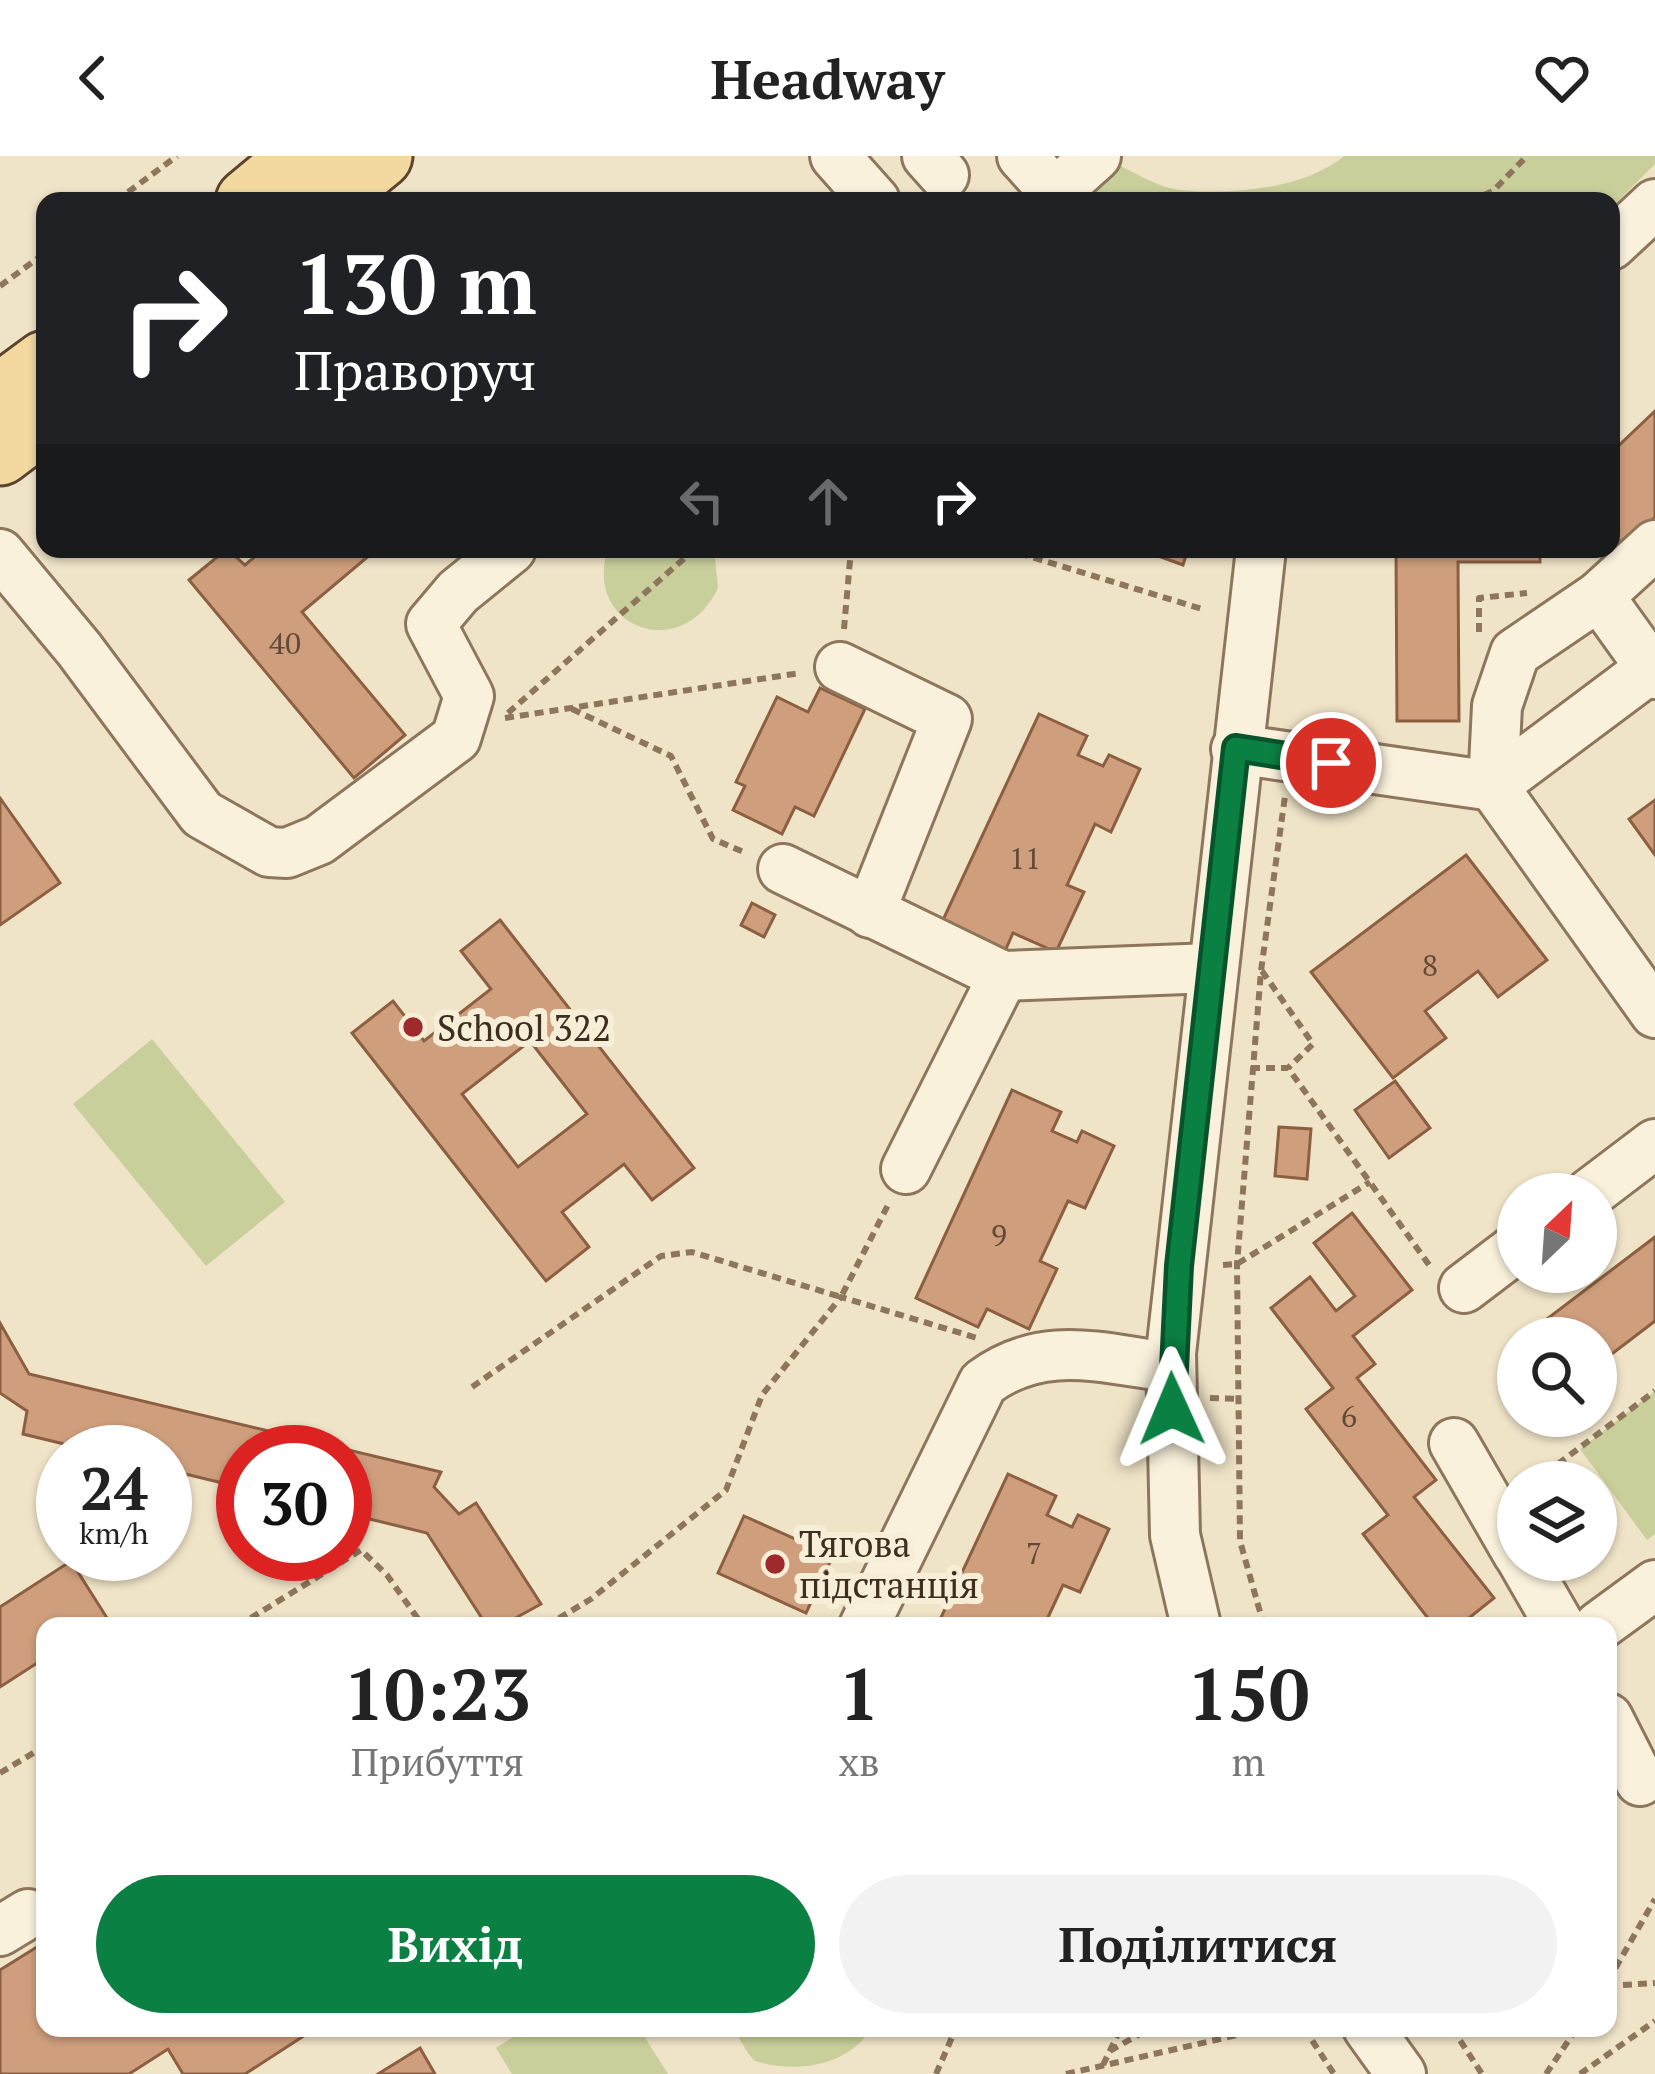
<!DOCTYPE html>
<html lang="uk">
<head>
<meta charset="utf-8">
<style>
	body { margin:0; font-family:"PT Serif",serif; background:#f2f2f2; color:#222; height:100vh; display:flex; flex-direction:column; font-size:45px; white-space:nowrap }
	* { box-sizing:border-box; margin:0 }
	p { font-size:39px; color:#767676 }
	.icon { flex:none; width:66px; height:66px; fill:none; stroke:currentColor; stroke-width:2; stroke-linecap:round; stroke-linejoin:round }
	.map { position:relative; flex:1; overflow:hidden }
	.drawer { position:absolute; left:36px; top:1461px; width:1581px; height:420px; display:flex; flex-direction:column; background:#fff; border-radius:24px; box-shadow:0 3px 9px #0004 }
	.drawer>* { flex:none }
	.top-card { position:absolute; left:36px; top:36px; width:1584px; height:366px; border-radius:24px; box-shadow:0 3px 9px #0004; background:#202124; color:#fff; overflow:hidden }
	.needle { width:78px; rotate:25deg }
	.controls { position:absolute; left:1497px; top:1017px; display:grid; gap:24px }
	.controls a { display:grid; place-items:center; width:120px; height:120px; border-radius:50%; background:#fff; box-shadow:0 3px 9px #0004; font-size:60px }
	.speed { position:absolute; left:36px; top:1269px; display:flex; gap:24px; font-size:60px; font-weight:700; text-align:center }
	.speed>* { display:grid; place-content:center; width:156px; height:156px; border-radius:50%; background:#fff; box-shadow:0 3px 9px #0004; line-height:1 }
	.speed small { font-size:30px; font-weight:400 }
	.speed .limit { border:18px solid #d22; background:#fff; color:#111 }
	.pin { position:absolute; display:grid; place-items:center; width:102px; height:102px; color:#fff; margin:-51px; border:6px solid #fff; border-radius:50%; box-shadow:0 3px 12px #0007 }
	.me { position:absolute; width:132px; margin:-66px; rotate:359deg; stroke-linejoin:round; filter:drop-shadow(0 0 9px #0008) }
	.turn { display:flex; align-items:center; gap:42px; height:252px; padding:0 60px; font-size:54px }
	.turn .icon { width:156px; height:156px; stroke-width:2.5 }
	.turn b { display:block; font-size:84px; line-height:102px }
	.lanes { display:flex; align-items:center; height:114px; padding:0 60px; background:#0003; justify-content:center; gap:60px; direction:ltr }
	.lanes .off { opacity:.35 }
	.eta { display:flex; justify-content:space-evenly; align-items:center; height:204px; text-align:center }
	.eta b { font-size:72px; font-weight:800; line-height:84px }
	.button { display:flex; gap:24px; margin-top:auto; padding:24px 60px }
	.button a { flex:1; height:138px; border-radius:72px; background:#0b8043; color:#fff; font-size:48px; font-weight:800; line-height:138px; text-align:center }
	.button a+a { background:#f2f2f2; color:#222 }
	header { display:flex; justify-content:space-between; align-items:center; height:156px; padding:0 60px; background:#fff; font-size:54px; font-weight:800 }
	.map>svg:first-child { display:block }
	.green { fill:#c9cf9b }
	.building { fill:#cf9f7d; stroke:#8d5f41; stroke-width:3; fill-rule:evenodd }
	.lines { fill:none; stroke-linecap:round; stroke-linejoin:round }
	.minor-casing { stroke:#8d765c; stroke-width:54 }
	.major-casing { stroke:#5b4430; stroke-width:69 }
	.path { stroke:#8d765c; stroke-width:6; stroke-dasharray:9 6; stroke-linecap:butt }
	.minor { stroke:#faf1dc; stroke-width:48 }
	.major { stroke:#f3d9a0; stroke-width:63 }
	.route-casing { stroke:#07532c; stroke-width:30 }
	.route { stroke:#0b8043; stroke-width:21 }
	.poi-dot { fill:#9e2a2b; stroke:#f7eed8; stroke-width:4.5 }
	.labels { text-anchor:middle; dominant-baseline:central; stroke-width:12; stroke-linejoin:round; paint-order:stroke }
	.number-label { font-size:30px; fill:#624a37 }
	.poi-label { font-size:36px; fill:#3d2e20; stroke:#f7eed8; text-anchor:start }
</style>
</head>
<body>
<header><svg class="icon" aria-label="back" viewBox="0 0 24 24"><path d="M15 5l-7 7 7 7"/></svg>Headway<svg class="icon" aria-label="heart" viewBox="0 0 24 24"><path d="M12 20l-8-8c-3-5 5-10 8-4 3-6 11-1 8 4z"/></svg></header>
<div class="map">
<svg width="1655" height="1918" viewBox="0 0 1655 1918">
	<rect width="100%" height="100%" fill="#f0e4c8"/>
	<g class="green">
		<path d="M1344,0h311v8l-44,44v-7h-543l43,-40c21,10 47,27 70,29 51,5 124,-1 163,-34z"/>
		<path d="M608,393h106l4,39c-36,77 -136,39 -110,-39z"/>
		<polygon points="152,883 285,1046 206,1110 73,948"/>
		<polygon points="1655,1235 1655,1378 1647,1384 1580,1293"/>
		<polygon points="527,1872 639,1872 668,1918 512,1918 496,1892"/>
		<path d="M733,1872h138c-21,38 -76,46 -116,33 -9,-8 -15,-23 -22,-33z"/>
	</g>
	<g class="building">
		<polygon points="1655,255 1655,361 1624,390 1611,376 1611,297"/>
		<polygon points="227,393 245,409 264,393 377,393 302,456 405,579 354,622 189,424"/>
		<polygon points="1139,393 1188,393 1183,409"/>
		<polygon points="1396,393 1540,393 1540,406 1458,406 1459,565 1397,565"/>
		<polygon points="820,532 865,553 814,660 795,651 782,678 733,654 745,630 736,626 777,541 808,556"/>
		<polygon points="1039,558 1087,580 1078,599 1103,610 1109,599 1140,613 1111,676 1095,668 1067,729 1084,736 1056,796 1013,777 1005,795 942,766"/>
		<polygon points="0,642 60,727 0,769"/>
		<polygon points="1655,644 1655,699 1629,663"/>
		<polygon points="1466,699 1547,804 1498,841 1478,815 1425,855 1446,882 1393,922 1311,816"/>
		<polygon points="752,747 775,759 764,781 741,769"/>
		<path d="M500,764l194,248 -42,32 -28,-36 -62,48 27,35 -43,34 -194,-248 41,-32 31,40 67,-52 -30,-38zM530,885l57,73 -69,53 -56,-73z"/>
		<polygon points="1395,925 1430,972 1389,1002 1355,954"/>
		<polygon points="1012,934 1061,956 1052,975 1077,986 1082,975 1114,990 1085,1052 1068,1045 1040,1105 1057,1113 1029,1173 987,1153 978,1171 916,1142"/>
		<polygon points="1279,971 1311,973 1307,1023 1275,1020"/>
		<polygon points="1352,1057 1412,1134 1353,1180 1375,1208 1357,1222 1436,1324 1414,1341 1494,1442 1459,1470 1434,1470 1363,1378 1388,1359 1306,1253 1333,1232 1271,1152 1310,1121 1336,1155 1355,1140 1314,1087"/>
		<polygon points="1655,1081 1655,1165 1596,1210 1596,1182 1522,1182"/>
		<polygon points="0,1167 29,1218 441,1316 434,1331 459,1358 476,1347 541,1448 501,1470 487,1470 427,1377 345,1357 345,1296 243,1296 243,1332 165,1313 165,1296 97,1296 23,1278 27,1255 0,1237"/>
		<polygon points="1008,1318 1056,1340 1047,1359 1072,1371 1078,1359 1109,1373 1080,1436 1063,1429 1044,1470 937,1470"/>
		<polygon points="744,1360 833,1400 806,1457 718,1417"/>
		<polygon points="71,1405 107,1462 94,1470 45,1470 45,1502 0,1531 0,1451"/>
		<polygon points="45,1786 45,1872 176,1872 180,1879 191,1872 316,1872 245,1918 183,1918 168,1893 129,1918 0,1918 0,1814"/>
		<polygon points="420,1892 435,1918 378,1918"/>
	</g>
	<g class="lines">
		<defs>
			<g id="minor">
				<polyline points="835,0 875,45"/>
				<polyline points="927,0 944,19"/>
				<polyline points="1022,0 1056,38"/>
				<polyline points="1046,45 1096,0"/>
				<polyline points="1611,89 1655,48"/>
				<polyline points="1655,389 1599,440 1515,497 1497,550 1493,630 1655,857"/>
				<polyline points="0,398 79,493 202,658 269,696 287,697 319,684 456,582 469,540 431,468 458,436 511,393"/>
				<polyline points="1599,440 1655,518"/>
				<polyline points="840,511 947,563 870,757"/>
				<polyline points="1236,593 1493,630 1651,512"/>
				<polyline points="783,713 1003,820 1212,812"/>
				<polyline points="906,1013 1003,820"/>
				<polyline points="1589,1038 1655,988"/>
				<polyline points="1464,1132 1518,1091"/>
				<polyline points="1454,1287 1518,1398"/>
				<polyline points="1522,1404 1560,1470"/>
				<path d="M864,1470l119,-243c60,-45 119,-24 188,-16"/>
				<polyline points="1196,1470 1175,1379 1171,1197 1261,393"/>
				<polyline points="1599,1470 1655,1429"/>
				<polyline points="1608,1562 1640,1625"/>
				<polyline points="0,1775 28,1758"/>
				<polyline points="1368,1872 1401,1918"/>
			</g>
			<g id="major">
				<polyline points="248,45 302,0"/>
				<polyline points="325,45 380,0"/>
				<polyline points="0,240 45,207"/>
				<polyline points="0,297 45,263"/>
			</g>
		</defs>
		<use href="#minor" class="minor-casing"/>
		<use href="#major" class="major-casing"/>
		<g class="path">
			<polyline points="116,45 177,0"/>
			<polyline points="1470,45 1493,35 1527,0"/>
			<polyline points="0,130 45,97"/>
			<polyline points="1005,393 1202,453"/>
			<polyline points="844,473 851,393"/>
			<polyline points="1479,476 1479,442 1527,437"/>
			<polyline points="572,553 671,600 713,683 746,697"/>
			<polyline points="508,557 695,393"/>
			<polyline points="505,562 800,517"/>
			<polyline points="1262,815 1313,888 1288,912"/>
			<polyline points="1251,912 1288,912 1432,1113"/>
			<polyline points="1223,1109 1237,1108 1370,1026"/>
			<polyline points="472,1231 661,1100 692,1096 841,1141 890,1045"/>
			<polyline points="1210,1242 1238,1243"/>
			<polyline points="1534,1326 1655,1235"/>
			<polyline points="238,1470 361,1394 387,1419 423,1470"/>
			<polyline points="546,1470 591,1443 726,1334 762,1239 841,1141 977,1182"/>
			<polyline points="1264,1470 1240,1385 1237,1108 1261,815 1285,640"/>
			<polyline points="0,1617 45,1590"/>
			<polyline points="1608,1825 1655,1743"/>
			<polyline points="1608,1830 1655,1827"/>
			<polyline points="1304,1872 1334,1918"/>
			<polyline points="1452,1872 1482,1918"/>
			<polyline points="1110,1895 1150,1872"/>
			<polyline points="1103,1909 1121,1872"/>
			<polyline points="936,1918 956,1872"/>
			<polyline points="1066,1918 1255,1875 1302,1872"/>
			<polyline points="1546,1918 1577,1872"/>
			<polyline points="1580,1918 1655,1865"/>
		</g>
		<use href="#minor" class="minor"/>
		<use href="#major" class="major"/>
	</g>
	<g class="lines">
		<defs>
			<polyline id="route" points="1172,1253 1179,1110 1236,592 1331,607"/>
		</defs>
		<use href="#route" class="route-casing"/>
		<use href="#route" class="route"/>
	</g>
	<g class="poi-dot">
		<circle cx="413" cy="871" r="12"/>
		<circle cx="775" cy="1408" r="12"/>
	</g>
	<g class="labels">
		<g class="number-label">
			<text x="285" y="487">40</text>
			<text x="1025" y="702">11</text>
			<text x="1430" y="809">8</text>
			<text x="999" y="1079">9</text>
			<text x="1349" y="1260">6</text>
			<text x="1034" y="1397">7</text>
		</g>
		<g class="poi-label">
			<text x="437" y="871">School 322</text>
			<text x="799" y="1387">Тягова<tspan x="799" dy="41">пiдстанцiя</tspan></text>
		</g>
	</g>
</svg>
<div class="controls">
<a><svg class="needle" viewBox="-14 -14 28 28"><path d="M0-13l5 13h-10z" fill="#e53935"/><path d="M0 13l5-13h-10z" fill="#767676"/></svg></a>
<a><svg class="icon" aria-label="search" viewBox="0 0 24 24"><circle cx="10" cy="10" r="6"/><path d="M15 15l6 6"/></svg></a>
<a><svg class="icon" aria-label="layers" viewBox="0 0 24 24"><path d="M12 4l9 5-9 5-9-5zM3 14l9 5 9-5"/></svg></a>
</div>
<div class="speed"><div>24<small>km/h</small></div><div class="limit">30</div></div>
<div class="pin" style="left:1331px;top:607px;background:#d93025"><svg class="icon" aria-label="arrive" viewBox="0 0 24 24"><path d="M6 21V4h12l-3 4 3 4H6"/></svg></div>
<svg class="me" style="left:1172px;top:1253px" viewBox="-20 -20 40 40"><path d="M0-17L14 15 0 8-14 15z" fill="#0b8043" stroke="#fff" stroke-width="4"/></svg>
<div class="top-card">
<div class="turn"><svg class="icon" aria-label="right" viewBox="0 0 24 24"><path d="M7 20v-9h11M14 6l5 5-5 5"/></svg><div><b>130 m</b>Праворуч</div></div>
<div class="lanes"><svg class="icon off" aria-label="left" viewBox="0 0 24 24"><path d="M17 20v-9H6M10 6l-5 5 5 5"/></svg><svg class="icon off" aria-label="ahead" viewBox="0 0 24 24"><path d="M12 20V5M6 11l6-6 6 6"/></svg><svg class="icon" aria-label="right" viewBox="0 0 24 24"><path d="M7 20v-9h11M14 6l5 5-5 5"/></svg></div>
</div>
<section class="drawer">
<div class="eta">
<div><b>10:23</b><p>Прибуття</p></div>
<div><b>1</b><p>хв</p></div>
<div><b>150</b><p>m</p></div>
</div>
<div class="button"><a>Вихід</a><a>Поділитися</a></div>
</section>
</div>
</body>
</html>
